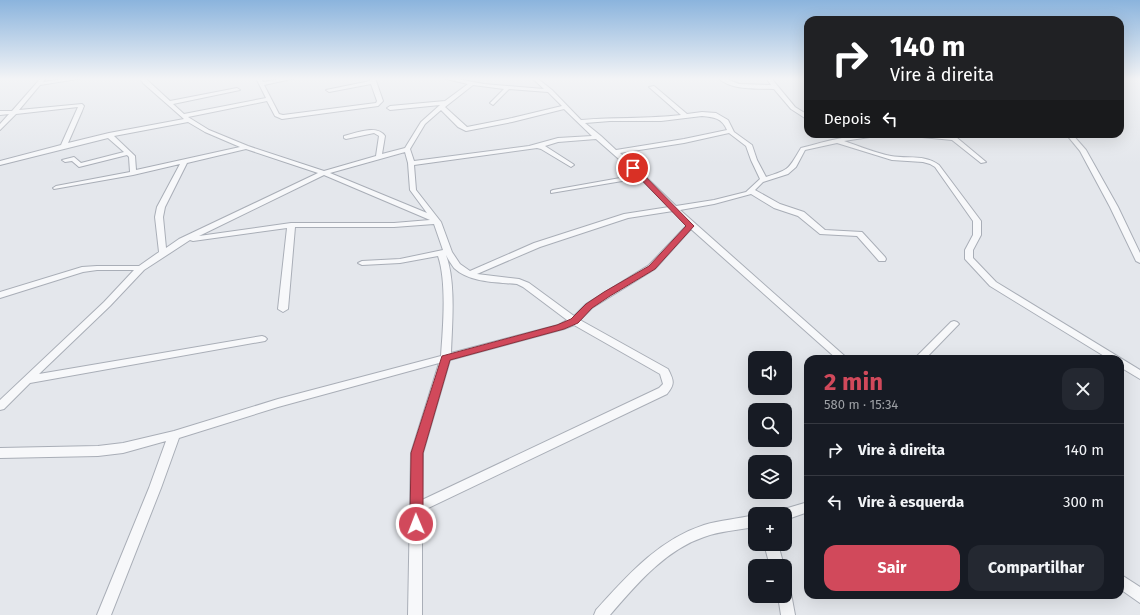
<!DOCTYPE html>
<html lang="pt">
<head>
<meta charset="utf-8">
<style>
	body { margin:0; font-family:"Fira Sans",sans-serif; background:#242831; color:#f1f3f6; height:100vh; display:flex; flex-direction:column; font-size:15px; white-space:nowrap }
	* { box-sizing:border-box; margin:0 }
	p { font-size:13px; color:#9ea1a6 }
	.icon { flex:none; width:22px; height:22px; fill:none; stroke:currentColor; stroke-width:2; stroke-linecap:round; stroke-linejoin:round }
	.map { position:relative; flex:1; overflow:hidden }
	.panel { position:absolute; left:804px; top:355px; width:320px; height:244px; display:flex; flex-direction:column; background:#171b24; border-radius:12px; box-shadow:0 4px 16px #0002 }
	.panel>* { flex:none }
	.guide { position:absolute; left:804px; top:16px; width:320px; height:122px; border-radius:12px; box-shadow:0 4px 16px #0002; background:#202124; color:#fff; overflow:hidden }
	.controls { position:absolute; left:748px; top:351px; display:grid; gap:8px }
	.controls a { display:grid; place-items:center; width:44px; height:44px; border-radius:8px; background:#171b24; box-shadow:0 4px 16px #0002; font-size:20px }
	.pin { position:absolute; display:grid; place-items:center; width:34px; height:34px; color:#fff; margin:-17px; border:2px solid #fff; border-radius:50%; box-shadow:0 1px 4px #0007 }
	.me { position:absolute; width:44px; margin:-22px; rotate:359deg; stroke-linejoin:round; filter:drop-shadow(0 0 3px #0008) }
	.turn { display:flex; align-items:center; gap:14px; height:84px; padding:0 20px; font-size:18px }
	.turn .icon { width:52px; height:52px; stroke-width:2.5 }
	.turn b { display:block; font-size:28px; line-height:34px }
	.then { display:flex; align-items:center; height:38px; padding:0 20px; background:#0003; gap:8px; font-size:15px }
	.round { display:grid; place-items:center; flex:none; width:42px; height:42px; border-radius:12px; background:#242831 }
	.overview { display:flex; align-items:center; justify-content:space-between; height:68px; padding:0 20px }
	h1 { font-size:24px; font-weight:700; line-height:30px; color:#d1495b }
	.action { display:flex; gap:8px; margin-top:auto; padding:8px 20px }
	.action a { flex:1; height:46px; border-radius:12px; background:#d1495b; color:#fff; font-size:16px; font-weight:700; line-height:46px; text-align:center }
	.action a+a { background:#242831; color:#f1f3f6 }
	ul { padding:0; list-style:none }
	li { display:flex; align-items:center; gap:12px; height:52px; padding:0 20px; border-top:1px solid #363941 }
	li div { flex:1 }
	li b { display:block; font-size:15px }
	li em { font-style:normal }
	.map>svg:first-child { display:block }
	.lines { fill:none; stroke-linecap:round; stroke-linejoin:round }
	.street-casing { stroke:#a9aeb7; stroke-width:2 }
	.street { fill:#f7f8fa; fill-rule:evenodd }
	.route { fill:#d1495b; stroke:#882f3b }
</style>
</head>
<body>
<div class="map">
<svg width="1140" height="615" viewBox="0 0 1140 615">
	<rect width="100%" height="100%" fill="#e4e7ec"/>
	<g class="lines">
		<defs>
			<g id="street">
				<path d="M41,78h5l-3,4 27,-4h13l-43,7 -21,25 63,-6 2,2 -2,5 -14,32 41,-10 75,-14 -41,-36 -3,-5h5l25,23 67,-13 3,2 -67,14 11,10 82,-16 -10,-20h5l2,4 22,-4h11l-32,7 15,29 4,1 93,-12 1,-2 -6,-17 -42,8 -3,-2 44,-9v-3h5l8,23 -5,5 -96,13 -7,-3 -8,-15 -79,16 21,13 39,16 76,25 52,-15 3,-20 -5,-3 -28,6 -2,-1v-2c12,-3 33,-12 41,0l-3,18 23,-6 16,-26 19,-17 -50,5 -3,-2 3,-2 55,-5 23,-17 -26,-6h10l32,6 60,5 -12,-11h5l15,12 29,30c34,-3 67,-1 100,-5l-32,-28 5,-1 33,28 15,-2 14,1 12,7 6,12 18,13 5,15 9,17c25,-8 22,-8 35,-29 27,-7 50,-14 78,-14l-3,2 -32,5c15,5 31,12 47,15 17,3 33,-2 48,9l42,56v14l-8,15v8l23,24 144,88v9l-20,-12v-8h-11l-119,-73 -25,-27v-9l8,-15v-14l-38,-54 -5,-3 -7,-2 -31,-2 -55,-17 -32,7 -9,17 -8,7 -25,8 -8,8 25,14 24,8 21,18 37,2 23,25 1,2 -1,2h-6l-22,-25 -37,-2 -22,-18 -24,-8 -23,-14 -37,10 -34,6 168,149h-11l-146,-130 -36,40 -63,39 -12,12 88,49c6,12 7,15 -1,25l-245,117v104h-14l3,-162 28,-90 -161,44 -99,31 -18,50 -50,127h-14l52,-127 17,-47 -43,12 -25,3 -98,2v-10l98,-2 25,-3 51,-12 104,-32 163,-43c2,-28 6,-74 -3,-100l-38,7 -38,2 -4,-2 4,-2 38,-2 43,-9 -9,-26 -40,3h-99l-7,82 -5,3 -5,-3 9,-81 -94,13 -3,-1 -46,30 -34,36 -71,68 223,-38 3,1 2,2 -2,2 -235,42 -26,26 -4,1v-10l104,-98 30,-32h-37l-14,2 -83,26v-6l82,-25 15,-1h42l20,-14 -4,-35 2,-10 23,-43 -47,11 -79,14 -1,-1 3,-2 74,-14 -1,-15 -2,-2 -48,12 -7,-6 -7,1 -3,-2 12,-3 7,6 43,-11 -16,-14 -108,27v-4l61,-16 17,-38 -62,7 -16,16v-6l9,-10 -9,1v-4h12zM473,85l31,4 -14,14 3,2 16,-16 39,3 14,14 -50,12 -45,9 -22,-20zM564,109l28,27 -34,2 -29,8 -115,15 -4,-12 15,-25 16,-14 17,17 8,4 46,-9zM702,116c12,1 20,2 25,14l-43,9 -68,11 -15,-14 -16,-13 25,-2h51zM188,122l17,10 35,15 -104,23 -1,-14 -21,-20zM729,133l17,13 5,14 9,19 -14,13 -32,8 -38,6 -32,-31 -24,-22 64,-10zM596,139l41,36 -84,15 -2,1v2l89,-15 29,29 -45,7 -90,29 -64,28 -10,-7 -8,-12 -11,-30 -25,-32 -2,-25 123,-17 4,1 30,18 3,-2 -1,-1 -28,-18 13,-4zM246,149l72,24 -139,66 -13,9 -3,-31 2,-10 22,-44zM405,152l3,11 2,27 17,23 -97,-40zM324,175l106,45 -36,3h-103l-92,13zM673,211l14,14 -38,40 -63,39 -12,12 -45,-33 -10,-4 -42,-5 63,-27 88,-29zM446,255c2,4 5,9 8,13 16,15 43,14 63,16l6,3 44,33 -9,5 -107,28c1,-29 5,-71 -5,-98zM574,325l86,49 3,10 -4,4 -237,112 1,-47 27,-93 114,-31z"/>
				<path d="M718,78h6l15,6 32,1 -5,-7h5l24,29 13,8v5l-17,-11 -17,-20c-19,-1 -41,2 -56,-11z"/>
				<polygon points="909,134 931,134 956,137 986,162 981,163 952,140 912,136"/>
				<polygon points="1066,134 1072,134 1086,150 1118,207 1140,253 1140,263 1136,261 1110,207 1080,151"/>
				<polygon points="954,321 957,322 959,324 957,326 925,359 914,359 951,322"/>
				<polygon points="808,502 808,512 785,520 785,514 779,514 781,510"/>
				<path d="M755,515v12c-17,3 -35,4 -51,10 -39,13 -68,48 -94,78h-16l2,-5c31,-34 62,-70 108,-85 16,-5 34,-6 51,-10z"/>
				<polygon points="764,544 778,544 784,566 770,566"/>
				<polygon points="1120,574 1140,587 1140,603 1120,589"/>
				<polygon points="785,586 790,588 795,615 781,615 778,596 785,596"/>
			</g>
		</defs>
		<use href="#street" class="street-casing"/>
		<use href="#street" class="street"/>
	</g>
	<linearGradient id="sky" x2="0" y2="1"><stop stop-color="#8bb4dd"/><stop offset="0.48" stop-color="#f3f4f6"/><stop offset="1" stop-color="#f3f4f6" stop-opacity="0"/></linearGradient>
	<rect width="1140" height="164" fill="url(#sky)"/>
	<polygon class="route" points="631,166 635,166 694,226 655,269 610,296 592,308 578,323 564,329 450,360 423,453 423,524 421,529 416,530 412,529 410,524 411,453 442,356 557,325 571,319 586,304 604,292 649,266 686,226 631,169"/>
</svg>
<div class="controls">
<a><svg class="icon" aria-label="sound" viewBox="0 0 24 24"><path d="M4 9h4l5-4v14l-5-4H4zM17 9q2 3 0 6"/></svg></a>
<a><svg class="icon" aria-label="search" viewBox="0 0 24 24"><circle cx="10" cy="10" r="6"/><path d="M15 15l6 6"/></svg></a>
<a><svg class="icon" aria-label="layers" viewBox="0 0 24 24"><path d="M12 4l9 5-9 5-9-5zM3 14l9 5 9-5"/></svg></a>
<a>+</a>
<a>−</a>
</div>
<div class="pin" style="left:633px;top:168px;background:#d93025"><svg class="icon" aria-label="arrive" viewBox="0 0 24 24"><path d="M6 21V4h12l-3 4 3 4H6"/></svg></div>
<svg class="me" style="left:416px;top:524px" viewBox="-20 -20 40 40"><circle r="17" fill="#d1495b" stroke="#fff" stroke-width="3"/><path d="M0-11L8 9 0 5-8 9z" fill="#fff"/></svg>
<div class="guide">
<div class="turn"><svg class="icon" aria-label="right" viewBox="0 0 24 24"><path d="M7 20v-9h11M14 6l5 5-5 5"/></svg><div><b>140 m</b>Vire à direita</div></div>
<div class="then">Depois<svg class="icon" aria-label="left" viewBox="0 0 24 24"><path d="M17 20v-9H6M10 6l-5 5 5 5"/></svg></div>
</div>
<section class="panel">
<div class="overview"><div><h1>2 min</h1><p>580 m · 15:34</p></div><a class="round"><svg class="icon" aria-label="close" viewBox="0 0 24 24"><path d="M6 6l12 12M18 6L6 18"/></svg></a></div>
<ul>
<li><svg class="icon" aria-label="right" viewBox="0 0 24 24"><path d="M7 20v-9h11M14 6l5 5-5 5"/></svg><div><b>Vire à direita</b></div><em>140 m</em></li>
<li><svg class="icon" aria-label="left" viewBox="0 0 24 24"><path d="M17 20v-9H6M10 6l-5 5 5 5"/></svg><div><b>Vire à esquerda</b></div><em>300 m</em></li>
</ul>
<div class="action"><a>Sair</a><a>Compartilhar</a></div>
</section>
</div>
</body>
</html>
